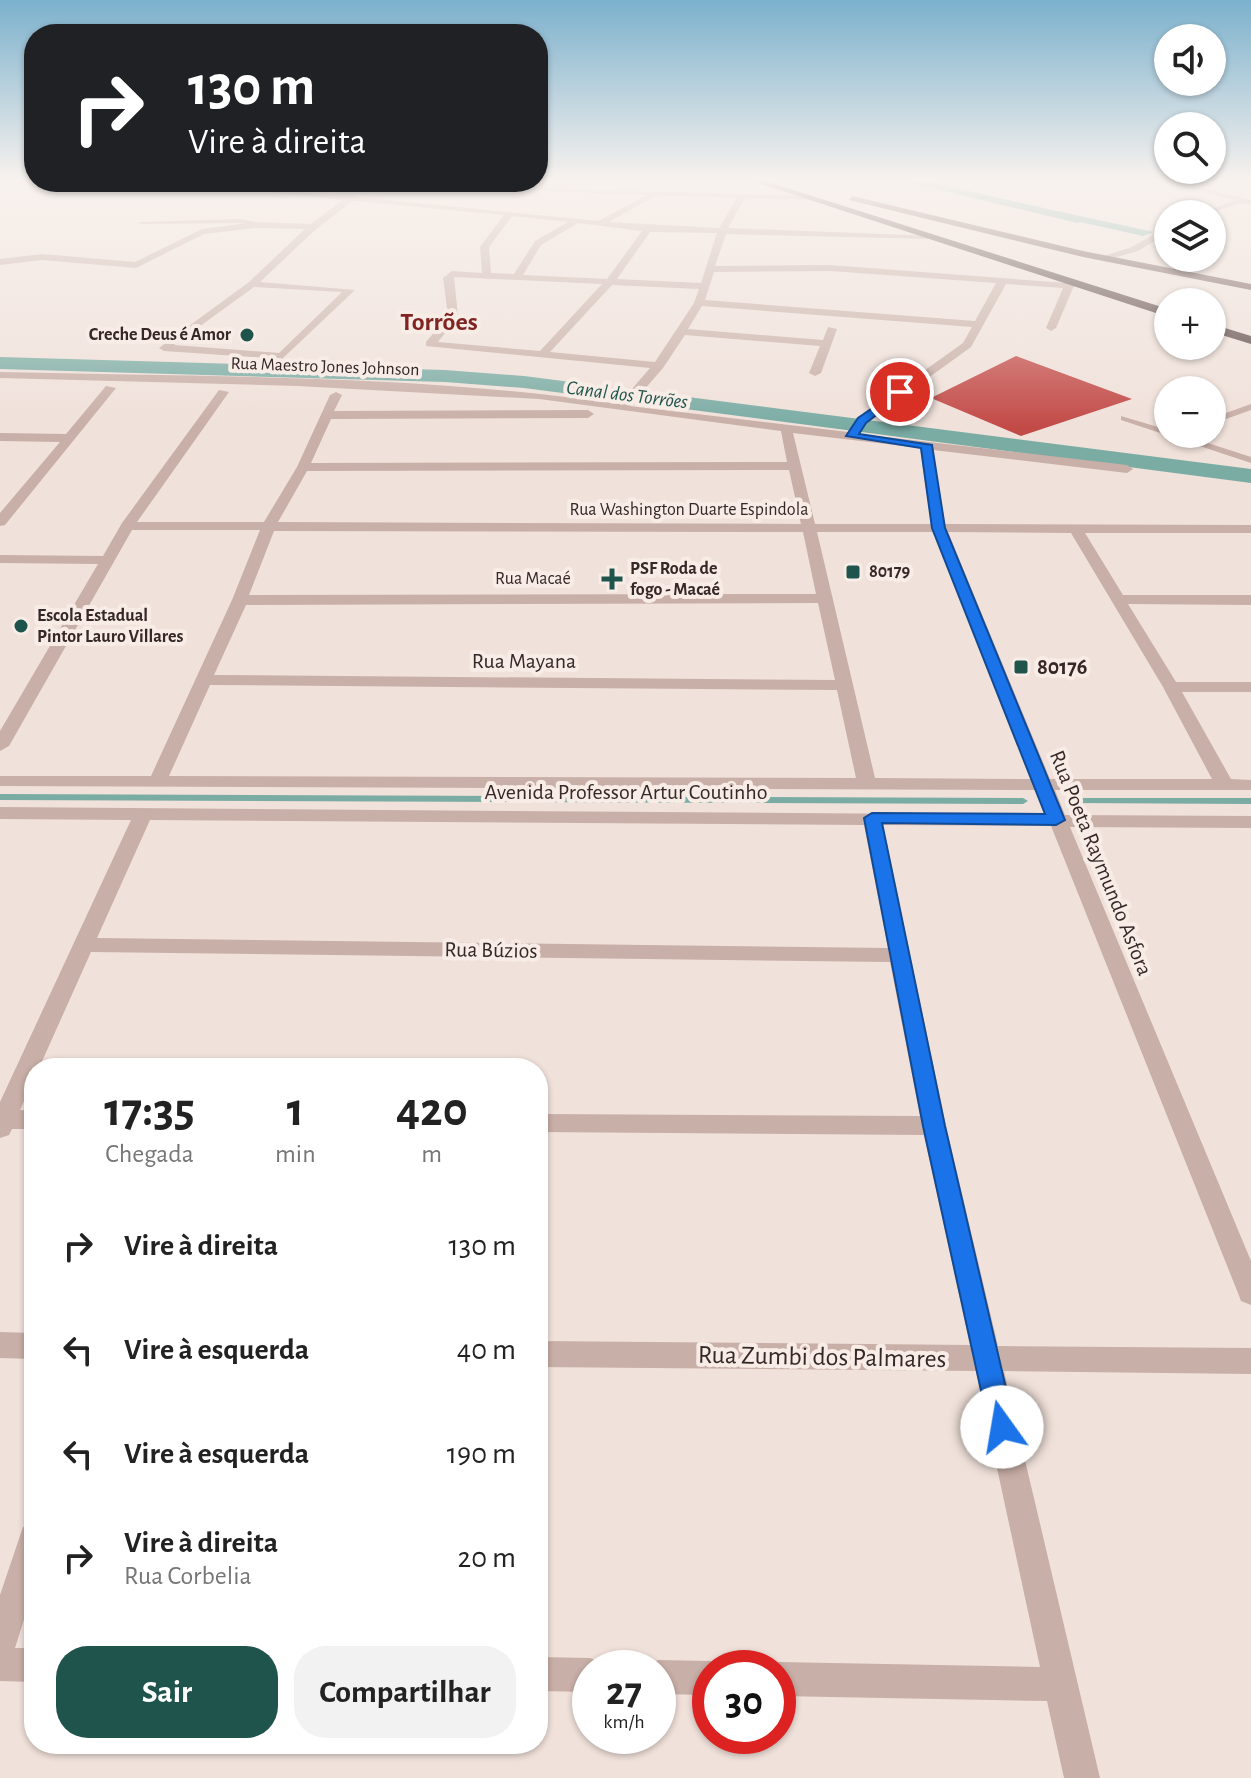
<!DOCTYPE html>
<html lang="pt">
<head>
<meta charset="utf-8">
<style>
	body { margin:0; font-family:"Alegreya Sans",sans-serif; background:#f2f2f2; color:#222; height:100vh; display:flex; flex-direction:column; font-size:30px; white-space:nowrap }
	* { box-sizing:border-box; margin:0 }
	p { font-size:26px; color:#767676 }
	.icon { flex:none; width:44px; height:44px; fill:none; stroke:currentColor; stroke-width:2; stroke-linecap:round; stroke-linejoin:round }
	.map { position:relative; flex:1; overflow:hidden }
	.details { position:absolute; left:24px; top:1058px; width:524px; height:696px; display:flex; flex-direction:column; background:#fff; border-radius:32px; box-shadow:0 2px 6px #0004 }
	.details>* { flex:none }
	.guide { position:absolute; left:24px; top:24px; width:524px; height:168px; border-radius:32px; box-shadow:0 2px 6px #0004; background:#202124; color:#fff; overflow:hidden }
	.controls { position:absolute; left:1154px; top:24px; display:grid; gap:16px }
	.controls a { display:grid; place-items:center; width:72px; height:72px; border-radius:50%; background:#fff; box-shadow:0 2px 6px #0004; font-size:40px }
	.speed { position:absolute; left:572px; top:1650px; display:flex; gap:16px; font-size:40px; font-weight:700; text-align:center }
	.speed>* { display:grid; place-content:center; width:104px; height:104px; border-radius:50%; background:#fff; box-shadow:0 2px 6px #0004; line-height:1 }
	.speed small { font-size:20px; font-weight:400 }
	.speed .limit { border:12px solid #d22; background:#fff; color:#111 }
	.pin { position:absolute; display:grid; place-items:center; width:68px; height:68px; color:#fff; margin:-34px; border:4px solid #fff; border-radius:50%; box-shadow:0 2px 8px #0007 }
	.me { position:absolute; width:88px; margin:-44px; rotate:347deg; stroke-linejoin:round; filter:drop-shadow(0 0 6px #0008) }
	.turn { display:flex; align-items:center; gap:28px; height:168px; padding:0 32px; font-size:36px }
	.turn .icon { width:104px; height:104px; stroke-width:2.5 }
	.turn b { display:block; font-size:56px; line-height:68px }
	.eta { display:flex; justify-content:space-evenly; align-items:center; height:136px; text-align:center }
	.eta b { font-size:48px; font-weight:600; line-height:56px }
	.cta { display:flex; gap:16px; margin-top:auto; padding:16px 32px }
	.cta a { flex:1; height:92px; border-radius:32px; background:#1e544c; color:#fff; font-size:32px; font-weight:600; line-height:92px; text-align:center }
	.cta a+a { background:#f2f2f2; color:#222 }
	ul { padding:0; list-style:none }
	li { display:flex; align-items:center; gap:24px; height:104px; padding:0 32px }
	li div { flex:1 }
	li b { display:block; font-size:30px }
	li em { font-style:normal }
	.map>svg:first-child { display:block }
	.water { fill:#7aaca4 }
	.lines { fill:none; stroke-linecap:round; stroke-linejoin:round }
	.stream { fill:#7aaca4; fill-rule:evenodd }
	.canal { fill:#7aaca4; fill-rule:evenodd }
	.building { fill:#c24a47 }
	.lane { fill:#c8afa7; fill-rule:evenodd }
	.street { fill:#c8afa7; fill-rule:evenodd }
	.primary { fill:#765c59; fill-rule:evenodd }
	.highway { fill:#55413e; fill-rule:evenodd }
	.route { fill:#1a73e8; stroke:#114b97; stroke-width:2 }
	.poi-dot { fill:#1e544c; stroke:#f8ece6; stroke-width:3 }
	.labels { text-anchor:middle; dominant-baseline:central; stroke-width:8; stroke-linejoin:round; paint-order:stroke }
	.far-poi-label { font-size:18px; font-weight:bold; fill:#352827; stroke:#f8ece6; text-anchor:start }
	.far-street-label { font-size:18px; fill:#352827; stroke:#f8ece6 }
	.far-water-label { font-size:20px; font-style:italic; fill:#1e544c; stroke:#f8ece6 }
	.street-label { font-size:22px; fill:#352827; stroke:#f8ece6 }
	.poi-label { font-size:22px; font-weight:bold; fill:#352827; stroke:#f8ece6; text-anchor:start }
	.far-district-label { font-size:26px; font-weight:bold; fill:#812523; stroke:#f8ece6 }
	.near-street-label { font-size:26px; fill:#352827; stroke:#f8ece6 }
</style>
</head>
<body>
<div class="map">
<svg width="1251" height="1778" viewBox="0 0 1251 1778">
	<rect width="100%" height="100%" fill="#f0e1da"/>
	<polygon class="water" points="1033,206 1154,232 1143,236 1027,210"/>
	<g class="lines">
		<g class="stream">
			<polygon points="0,794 1023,798 1028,801 1023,804 0,800"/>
			<polygon points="1075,798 1251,798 1251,804 1072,803 1070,801 1072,799"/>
		</g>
		<g class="canal">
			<polygon points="897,180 922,180 1086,218 1078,223"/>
			<polygon points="0,357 445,370 524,376 1251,469 1251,483 524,388 445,382 0,369"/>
		</g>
	</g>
	<polygon class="building" points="1016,356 1132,399 1021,436 931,398"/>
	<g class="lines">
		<g class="lane">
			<polygon points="242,219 270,226 267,228 242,223 141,224 138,222"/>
			<polygon points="1251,404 1251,410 1212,424 1212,418"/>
			<polygon points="1121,416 1168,430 1168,434 1180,434 1251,457 1251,463 1121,420"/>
		</g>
		<g class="street">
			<path d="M1157,180h12l82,20v4c-16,-3 -33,10 -50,10l33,-14z"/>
			<path d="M168,182l181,14 5,-2 4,3 240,24 49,-26 -277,-11 444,12 -3,4 -66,-2 -17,30 205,8 -4,3 -203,-5 -11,32 115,-1 237,18 7,-3 5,3 -6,5 -17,40 -5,3 -5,-3 17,-40 -57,-4 -35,63 -105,76 -6,11 267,31 6,4 -6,4 -194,-23 12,74 306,1v8h-166l38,62h128v10l-123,-1 48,78h75v10h-69l49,87 20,1v10h-196l10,25 186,1v12l-181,-1 181,434v44l-10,-4 -3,-8 -187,-467 -168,-1 63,301 52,220 253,2v26l-247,-3 96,407h-36l-17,-77 -269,-5v-28h-12l12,-6 262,5 -64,-296 -438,-4v-26l432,4 -46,-210 -386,-3v-18l382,2 -30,-154 -799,-10 -52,116h-5v11l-14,31 14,1v18h-22l-3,6 -9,3v-36l131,-282 -131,-1v-12l1047,8 -10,-25 -1037,-4v-10h151l81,-176 28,-70h-128l-123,216 -9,5v-20l98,-167 -98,-1v-8l103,1 19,-33 97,-133 10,2 -92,130h127l33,-55 33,-72 6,-3 6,3 -8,16 254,-1 6,4 -6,4 -257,1 -20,44 476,-1 -6,-31 -242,-32 -241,-13 -298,-8v-6c206,5 415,2 619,32l31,-36 -224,-22v-4l22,-26 -5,-38 9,-7 30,2 -2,-26 24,-32 -151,-14 -37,28 -56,53 95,8 -73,69 -118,-8 -5,-3 90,-66 56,-53 -50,-1 -51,6 -68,34 -94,-8 -42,5v-6l42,-5 93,8 67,-33 53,-7 56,2 32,-24zM657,195l80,3 -18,30 -110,-6zM512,216l56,6 -33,19 -21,33 -23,-1 -2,-26zM578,223l64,8 -35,48 -84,-4 18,-30zM650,232l67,1 -16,50 -84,-4zM830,271l166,12 -21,38 -270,-21 9,-28zM454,277l148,7 -62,67 -102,-9 20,-26zM612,285l87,4 -5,14 -39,59 -105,-10zM254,287l88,5 -63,61 -105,-8zM702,306l270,21 -9,16 -105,75 -10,14 -218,-26 33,-38 22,-33 135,11 -11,27 6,3 6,-3 16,-44 -9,-2 -5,13 -135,-11zM793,433l127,15 11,76h-116zM789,470l12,54 -523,-2 29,-51zM274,531l529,1 13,62 -567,1zM817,532h117l98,247 -157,-1zM948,532l123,1 92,154 49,92h-162zM818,603l17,77 -621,-5 32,-70zM210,685l627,5 19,88 -687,-2zM150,820l714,5 24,123 -791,-10z"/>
			<polygon points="1168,226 1168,233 1138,251 1103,261 1098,258 1132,247"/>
			<polygon points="106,386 116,388 5,525 0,526 0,513 60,442 0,441 0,433 66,434"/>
			<polygon points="0,1332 34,1333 34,1359 0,1358"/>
			<polygon points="34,1522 34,1588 15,1648 34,1648 34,1682 0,1681 0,1595 23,1527"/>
			<polygon points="538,1657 590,1658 602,1663 604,1668 590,1668 590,1692 538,1691"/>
			<polygon points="658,1660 710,1661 723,1668 710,1668 710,1695 658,1694 658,1668 645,1668"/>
		</g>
		<polygon class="primary" points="852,196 1083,251 1251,284 1251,290 1083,257 849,200"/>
		<g class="highway">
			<polygon points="749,180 762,180 1168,309 1168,317"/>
			<polygon points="1212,324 1251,336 1251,344 1212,332"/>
		</g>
	</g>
	<linearGradient id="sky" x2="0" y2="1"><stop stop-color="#7cb1cd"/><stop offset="0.42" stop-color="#f8f2ee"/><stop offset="1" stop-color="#f8f2ee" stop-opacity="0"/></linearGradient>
	<rect width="1251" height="428" fill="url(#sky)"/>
	<polygon class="route" points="900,389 904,394 866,423 859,434 932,445 945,528 1065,820 1056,825 882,823 945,1126 1015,1427 1012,1436 1002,1440 993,1436 989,1427 923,1126 864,818 872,813 1045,814 932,528 921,448 846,436 858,418"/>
	<g class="poi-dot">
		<circle cx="247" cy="335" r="8"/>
		<rect x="845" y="564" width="16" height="16" rx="4"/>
		<path d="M608 567h8v8h8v8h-8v8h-8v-8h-8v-8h8z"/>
		<circle cx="21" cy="626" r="8"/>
		<rect x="1013" y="659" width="16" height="16" rx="4"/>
	</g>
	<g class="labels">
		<g class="far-poi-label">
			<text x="231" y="335" text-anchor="end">Creche Deus é Amor</text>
			<text x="630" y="569">PSF Roda de<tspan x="630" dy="21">fogo - Macaé</tspan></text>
			<text x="869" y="572">80179</text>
			<text x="37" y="616">Escola Estadual<tspan x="37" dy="21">Pintor Lauro Villares</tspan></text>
		</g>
		<g class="far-street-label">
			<text transform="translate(325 367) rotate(2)">Rua Maestro Jones Johnson</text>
			<text x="689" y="510">Rua Washington Duarte Espindola</text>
			<text x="533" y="579">Rua Macaé</text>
		</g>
		<g class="far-water-label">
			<text transform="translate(627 395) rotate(7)">Canal dos Torrões</text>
		</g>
		<g class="street-label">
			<text x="524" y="661">Rua Mayana</text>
			<text x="626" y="792">Avenida Professor Artur Coutinho</text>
			<text transform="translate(1101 863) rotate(68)">Rua Poeta Raymundo Asfora</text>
			<text transform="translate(491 950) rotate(1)">Rua Búzios</text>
		</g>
		<g class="poi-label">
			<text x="1037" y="667">80176</text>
		</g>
		<g class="far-district-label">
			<text x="439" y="322">Torrões</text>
		</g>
		<g class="near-street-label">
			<text transform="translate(822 1357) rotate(1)">Rua Zumbi dos Palmares</text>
		</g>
	</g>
</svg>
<div class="controls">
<a><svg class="icon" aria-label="sound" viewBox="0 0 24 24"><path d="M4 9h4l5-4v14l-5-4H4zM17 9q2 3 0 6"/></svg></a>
<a><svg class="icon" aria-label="search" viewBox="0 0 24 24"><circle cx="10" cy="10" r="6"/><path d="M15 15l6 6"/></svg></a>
<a><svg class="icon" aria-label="layers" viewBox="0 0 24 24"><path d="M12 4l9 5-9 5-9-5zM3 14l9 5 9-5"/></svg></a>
<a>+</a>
<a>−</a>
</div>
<div class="speed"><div>27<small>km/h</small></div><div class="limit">30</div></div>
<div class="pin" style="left:900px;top:392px;background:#d93025"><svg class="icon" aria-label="arrive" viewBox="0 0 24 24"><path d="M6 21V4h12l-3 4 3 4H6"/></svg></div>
<svg class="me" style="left:1002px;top:1427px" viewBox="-20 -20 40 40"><circle r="19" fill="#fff"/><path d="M0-13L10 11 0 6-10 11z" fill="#1a73e8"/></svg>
<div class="guide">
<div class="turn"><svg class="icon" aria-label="right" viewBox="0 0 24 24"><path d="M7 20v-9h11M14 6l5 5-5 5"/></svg><div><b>130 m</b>Vire à direita</div></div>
</div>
<section class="details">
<div class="eta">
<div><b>17:35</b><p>Chegada</p></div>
<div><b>1</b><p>min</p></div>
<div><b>420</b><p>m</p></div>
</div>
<ul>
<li><svg class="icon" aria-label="right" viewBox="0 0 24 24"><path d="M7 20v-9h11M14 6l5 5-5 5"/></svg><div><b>Vire à direita</b></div><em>130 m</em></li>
<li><svg class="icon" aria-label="left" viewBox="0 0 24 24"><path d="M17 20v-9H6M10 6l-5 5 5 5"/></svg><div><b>Vire à esquerda</b></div><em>40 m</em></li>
<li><svg class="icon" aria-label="left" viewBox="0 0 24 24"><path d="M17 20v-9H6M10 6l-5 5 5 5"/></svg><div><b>Vire à esquerda</b></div><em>190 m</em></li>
<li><svg class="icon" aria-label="right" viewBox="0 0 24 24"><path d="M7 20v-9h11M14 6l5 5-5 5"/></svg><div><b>Vire à direita</b><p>Rua Corbelia</p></div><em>20 m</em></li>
</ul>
<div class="cta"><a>Sair</a><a>Compartilhar</a></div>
</section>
</div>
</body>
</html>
